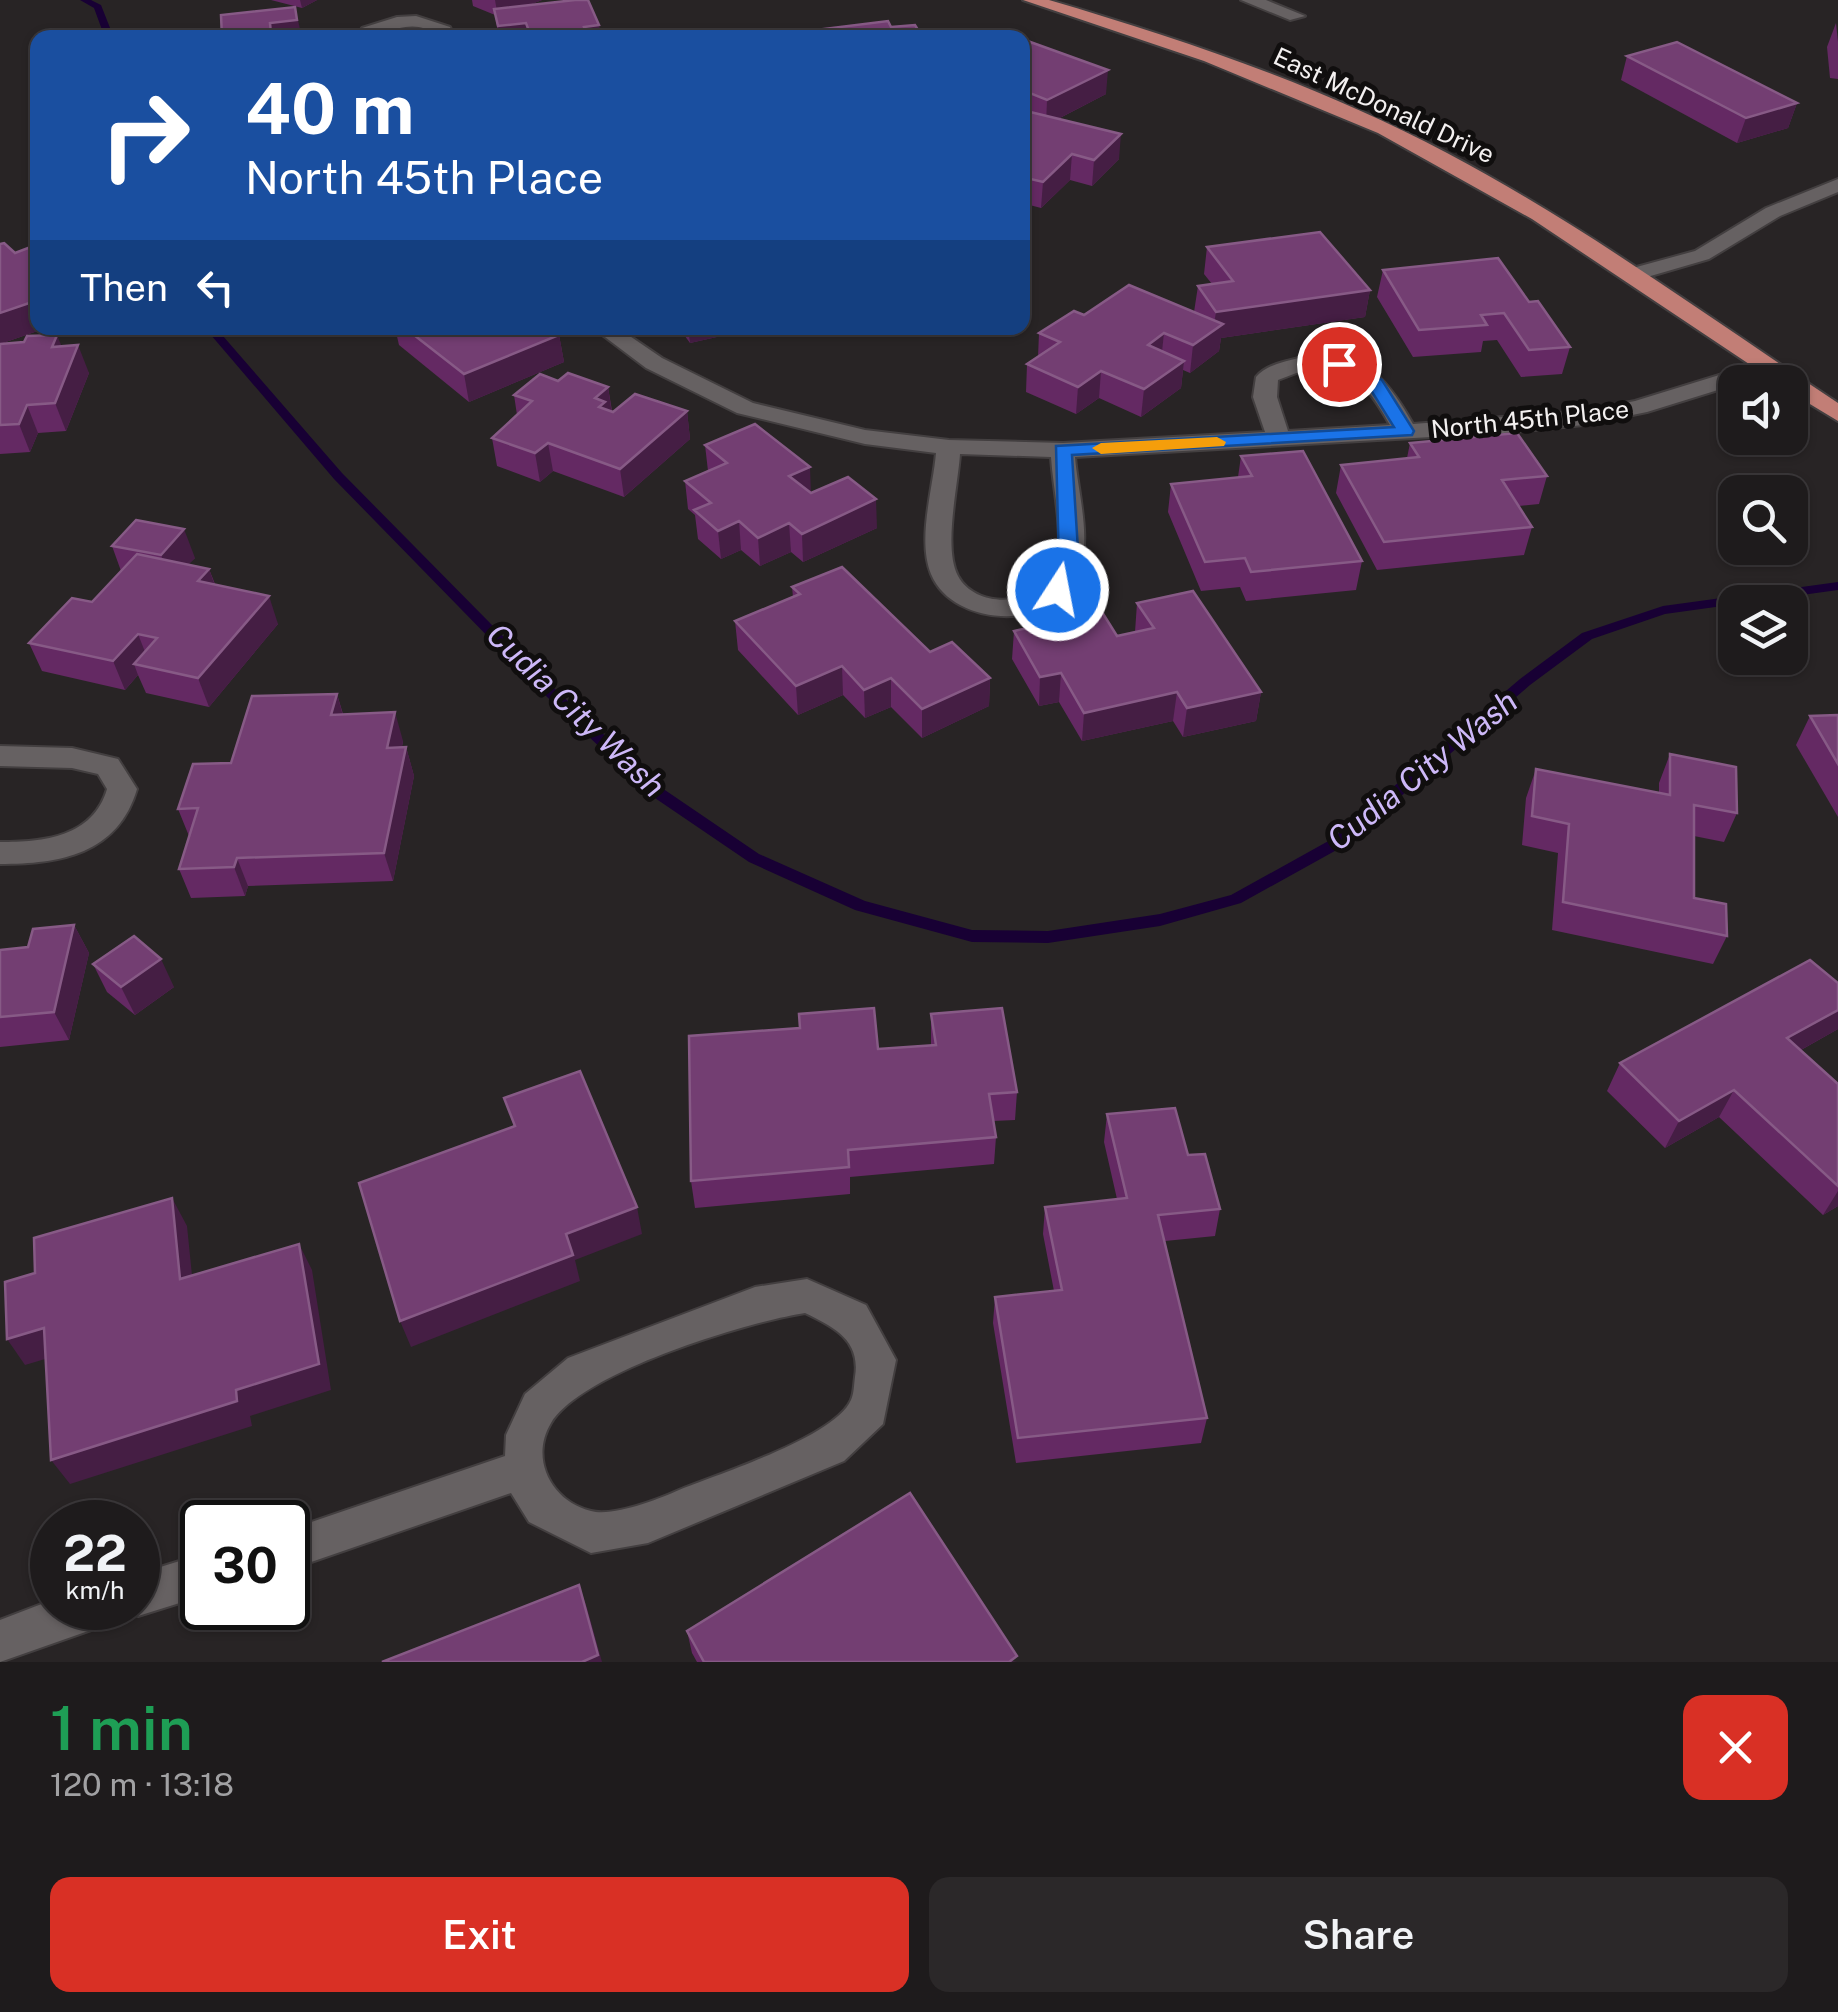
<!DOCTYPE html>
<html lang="en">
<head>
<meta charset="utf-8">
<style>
	body { margin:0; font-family:"Public Sans",sans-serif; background:#2b2829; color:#f1f3f6; height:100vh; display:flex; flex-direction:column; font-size:38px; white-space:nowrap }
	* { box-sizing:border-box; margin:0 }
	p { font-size:32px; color:#a1a1a3 }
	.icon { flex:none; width:55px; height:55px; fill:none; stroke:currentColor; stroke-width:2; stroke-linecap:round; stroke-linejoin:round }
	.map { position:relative; height:1662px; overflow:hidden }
	.drawer { display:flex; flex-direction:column; background:#1e1b1c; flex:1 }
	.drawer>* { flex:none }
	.banner { position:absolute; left:30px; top:30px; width:1000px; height:305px; border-radius:20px; box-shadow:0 2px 8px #0004,0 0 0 2px #3c393b; background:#1a4fa0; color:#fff; overflow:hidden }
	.controls { position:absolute; left:1718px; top:365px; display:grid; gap:20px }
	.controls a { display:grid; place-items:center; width:90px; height:90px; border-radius:20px; background:#1e1b1c; box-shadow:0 2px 8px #0004,0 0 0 2px #3c393b; font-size:50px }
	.speed { position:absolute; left:30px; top:1500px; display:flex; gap:20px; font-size:50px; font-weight:700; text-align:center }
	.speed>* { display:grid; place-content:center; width:130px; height:130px; border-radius:50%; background:#1e1b1c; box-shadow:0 2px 8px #0004,0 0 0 2px #3c393b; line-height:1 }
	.speed small { font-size:25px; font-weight:400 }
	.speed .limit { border:5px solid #111; border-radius:15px; background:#fff; color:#111 }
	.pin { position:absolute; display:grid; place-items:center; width:85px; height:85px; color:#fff; margin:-42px; border:5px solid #fff; border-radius:50%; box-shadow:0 2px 10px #0007 }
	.me { position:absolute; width:110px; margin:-55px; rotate:11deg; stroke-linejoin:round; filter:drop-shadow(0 0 8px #0008) }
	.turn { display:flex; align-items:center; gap:35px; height:210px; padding:0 50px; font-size:45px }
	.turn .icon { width:130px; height:130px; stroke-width:2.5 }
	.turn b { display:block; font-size:70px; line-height:85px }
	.then { display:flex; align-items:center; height:95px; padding:0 50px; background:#0003; gap:20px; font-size:38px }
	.round { display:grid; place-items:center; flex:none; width:105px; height:105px; border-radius:20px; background:#2b2829 }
	.headline { display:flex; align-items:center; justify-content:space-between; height:170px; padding:0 50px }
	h1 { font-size:60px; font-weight:600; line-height:75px; color:#1e9e55 }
	.action { display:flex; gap:20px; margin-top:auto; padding:20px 50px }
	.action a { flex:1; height:115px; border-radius:20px; background:#d93025; color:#fff; font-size:40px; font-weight:600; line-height:115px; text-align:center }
	.action a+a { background:#2b2829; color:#f1f3f6 }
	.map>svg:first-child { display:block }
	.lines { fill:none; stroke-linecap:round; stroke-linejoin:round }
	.stream { fill:#180034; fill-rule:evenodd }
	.minor-casing { stroke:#433f40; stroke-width:4 }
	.major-casing { stroke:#433f40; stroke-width:4 }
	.minor { fill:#666162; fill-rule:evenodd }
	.major { fill:#c27e76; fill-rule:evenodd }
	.wall { fill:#642963 }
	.shaded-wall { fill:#451e44 }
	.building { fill:#733e72; stroke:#875a86; stroke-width:2.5 }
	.route { fill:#1a73e8; stroke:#114b97; stroke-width:2.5 }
	.slow { fill:#f59e0b }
	.labels { text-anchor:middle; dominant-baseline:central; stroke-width:10; stroke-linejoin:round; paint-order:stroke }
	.far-street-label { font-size:25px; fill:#f3f0f0; stroke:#100e0e }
	.water-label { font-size:32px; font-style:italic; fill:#cdb8f8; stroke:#100e0e }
</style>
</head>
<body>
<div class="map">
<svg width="1838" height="1662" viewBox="0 0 1838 1662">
	<rect width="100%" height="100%" fill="#282425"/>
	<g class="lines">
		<g class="stream">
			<polygon points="80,0 91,0 101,5 114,38 105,38 94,8"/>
			<polygon points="205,328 216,328 342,473 555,689 659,786 759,854 865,901 972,930 1048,931 1160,914 1231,895 1332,839 1520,679 1582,633 1663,606 1838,582 1838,590 1665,614 1592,639 1530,685 1342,847 1241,903 1160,926 1048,943 972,942 855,910 749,862 649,794 545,695 334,479"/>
		</g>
		<defs>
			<g id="minor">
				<polygon points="1241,0 1266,0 1305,16 1290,20"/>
				<path d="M416,16l34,11 5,11h-18c-22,-26 -54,0 -80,0l5,-10 35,-11z"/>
				<polygon points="1838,179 1838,192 1780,216 1709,259 1630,282 1619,276 1622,271 1695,251 1766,208"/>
				<path d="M593,328h25l44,30 91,45 112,27 84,10 114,3 202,-11 -12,-35 3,-20c10,-12 27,-15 43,-19 60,-13 87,18 114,66l170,-13 52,-10 133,-41 11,7 -3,5 -129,40 -64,13 -80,8 -428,24c3,37 18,85 2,121 -23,53 -124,50 -146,-4 -14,-35 2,-85 5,-121l-71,-9 -128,-31 -91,-45zM1323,369c36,3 50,26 67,56l-102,6 -11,-34 1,-17 21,-8zM960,454l91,3c2,34 13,73 5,107 -9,41 -78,49 -98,12 -15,-28 0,-90 2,-122z"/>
				<path d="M0,746l72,2 46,11 19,30c-19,65 -77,75 -137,75v-22c44,0 93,-5 107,-53l-9,-15 -26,-6 -72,-2z"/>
				<path d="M807,1279l59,26 30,55 -13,64 -39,37 -196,82 -57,10 -62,-31 -18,-29 -223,77v-40l217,-74 1,-21 19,-41 43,-36 187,-71zM805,1313c29,14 56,27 50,64 -1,7 -1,17 -4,23 -16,37 -133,74 -172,90 -20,9 -66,27 -88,21 -39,-9 -62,-52 -40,-88 31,-51 196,-101 254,-110z"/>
				<polygon points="202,1554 202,1596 138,1616 123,1610 138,1608 138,1574"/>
				<polygon points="52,1600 52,1608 117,1608 111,1623 0,1662 0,1620"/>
			</g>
			<path id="major" d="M1023,0h26c136,40 272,86 398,153 136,72 263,165 391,250v18l-48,-29v-10h-14l-244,-163 -154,-86 -174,-72z"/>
		</defs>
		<use href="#minor" class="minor-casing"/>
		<use href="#major" class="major-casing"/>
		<use href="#minor" class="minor"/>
		<use href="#major" class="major"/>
	</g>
	<g class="wall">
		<polygon points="271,0 317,0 302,8"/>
		<polygon points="472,0 542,0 529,5 599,25 600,38 499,38 495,15 473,6"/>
		<polygon points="1836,23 1838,42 1838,79 1830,78 1827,47"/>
		<polygon points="1022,39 1106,94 1058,119 1119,159 1092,186 1070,180 1041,208 1022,203"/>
		<polygon points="1627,56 1797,103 1788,128 1737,143 1621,80"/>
		<polygon points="0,244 38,328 46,328 3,343 62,346 89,373 66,431 38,433 30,452 0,454"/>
		<polygon points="1207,247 1370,290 1365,317 1221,338 1219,351 1190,373 1183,370 1181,388 1141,417 1099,398 1076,414 1026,392 1027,364 1038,357 1039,333 1084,315 1194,312 1198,286 1212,284 1204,274"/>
		<polygon points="1383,270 1529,302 1570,347 1562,374 1521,377 1497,340 1483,341 1481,352 1413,357 1377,297"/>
		<polygon points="395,328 549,328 559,335 564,362 469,402 399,345"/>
		<polygon points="679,328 757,328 690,343"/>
		<polygon points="558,381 608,387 612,411 687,411 690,439 624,497 553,471 540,482 497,466 492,438 517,415 514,395"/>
		<polygon points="1410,443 1547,476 1539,504 1519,506 1532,527 1524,555 1377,570 1336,493 1341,465 1407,458"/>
		<polygon points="705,445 811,493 877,528 803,562 791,552 760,566 741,550 721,559 698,539 695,515 688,509 685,481 708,471"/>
		<polygon points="1241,456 1362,561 1356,590 1246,601 1240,587 1201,591 1168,512 1171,484 1238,477"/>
		<polygon points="112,546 195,558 188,564 209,569 215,584 278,624 209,707 146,693 138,675 125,690 42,671 29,643 92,602 121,571"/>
		<polygon points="792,587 930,652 990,678 989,706 922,738 891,707 865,718 843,695 798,715 738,650 735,621 793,597"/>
		<polygon points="1137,603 1261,692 1256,721 1183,737 1173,721 1082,741 1059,702 1039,706 1012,659 1014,631 1117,636 1135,632"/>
		<polygon points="337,694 343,714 403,741 402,747 406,747 414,776 393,881 248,886 245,896 191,898 179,869 189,836 178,809 231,763"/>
		<polygon points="1838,715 1838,817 1796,745 1810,716"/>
		<polygon points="1670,754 1737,813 1724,842 1694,836 1694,898 1727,936 1713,964 1552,930 1558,853 1522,845 1526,798 1536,769 1659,793 1659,783"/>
		<polygon points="74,925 89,953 69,1040 0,1047 0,950 28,947"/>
		<polygon points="93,964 174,987 135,1015 107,992"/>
		<polygon points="1838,983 1838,1029 1801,1050 1838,1084 1838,1206 1823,1215 1719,1117 1665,1148 1607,1091 1620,1063"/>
		<polygon points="931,1014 1017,1092 1015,1120 993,1121 996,1137 994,1164 850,1177 850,1194 695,1208 691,1181 878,1049 931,1045"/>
		<polygon points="1107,1114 1188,1155 1220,1209 1215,1236 1165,1241 1207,1418 1201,1443 1016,1463 993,1323 995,1297 1054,1291 1043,1234 1045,1207 1117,1199 1104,1142"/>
		<polygon points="687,1631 1017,1662 697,1662 692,1653"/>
	</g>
	<g class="shaded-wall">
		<polygon points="300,0 317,0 302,8"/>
		<polygon points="495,0 542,0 498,17"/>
		<polygon points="295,7 302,38 272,38 270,23"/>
		<polygon points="526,23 528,38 500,38 498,26"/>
		<polygon points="599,25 600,38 586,38 584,27"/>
		<polygon points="1108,70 1106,94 1046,125 1047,100"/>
		<polygon points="1797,103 1788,128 1737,143 1746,118"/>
		<polygon points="1121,134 1119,159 1092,186 1094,160"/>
		<polygon points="1072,154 1070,180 1041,208 1043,182"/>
		<polygon points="1370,290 1365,317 1221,338 1219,351 1190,373 1193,345 1213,330 1216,312"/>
		<polygon points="38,300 38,328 46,328 0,344 0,313"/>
		<polygon points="688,328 757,328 690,343"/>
		<polygon points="1164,333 1161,361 1148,345"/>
		<polygon points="57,335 68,362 52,347"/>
		<polygon points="559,335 564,362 469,402 464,374"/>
		<polygon points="78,345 89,373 66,431 55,403"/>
		<polygon points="1184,361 1181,388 1141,417 1144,389"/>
		<polygon points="1101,371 1099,398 1076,414 1078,387"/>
		<polygon points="608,387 612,414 607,418 595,398"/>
		<polygon points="27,405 38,433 30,452 19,424"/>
		<polygon points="687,411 690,439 624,497 620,469"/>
		<polygon points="548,443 553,471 540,482 535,453"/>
		<polygon points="810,467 811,495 789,476"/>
		<polygon points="876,499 877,528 803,562 802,534"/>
		<polygon points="739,521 741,550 721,559 718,531"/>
		<polygon points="789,523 791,552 760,566 758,538"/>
		<polygon points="184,529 195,558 171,583 161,555"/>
		<polygon points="209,569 219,597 198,581"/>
		<polygon points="269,596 278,624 209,707 198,678"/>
		<polygon points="138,634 149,662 134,664 138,675 125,690 113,661"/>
		<polygon points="842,666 843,695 798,715 796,686"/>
		<polygon points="1061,673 1059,702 1039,706 1040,677"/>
		<polygon points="891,678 891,707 865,718 864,690"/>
		<polygon points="990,678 989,706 922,738 922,709"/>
		<polygon points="1177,692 1173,721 1082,741 1084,713"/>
		<polygon points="1261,692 1256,721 1183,737 1187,708"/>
		<polygon points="337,694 345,723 331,715"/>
		<polygon points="395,712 403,741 395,777 387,748"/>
		<polygon points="406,747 414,776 393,881 384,853"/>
		<polygon points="237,858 248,886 245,896 234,867"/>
		<polygon points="74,925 89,953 69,1040 54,1012"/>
		<polygon points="161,959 174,987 135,1015 121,987"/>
		<polygon points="1838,1010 1838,1029 1772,1066 1787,1038"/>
		<polygon points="1734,1090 1719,1117 1665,1148 1679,1121"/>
		<polygon points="1838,1191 1838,1206 1823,1215"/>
		<polygon points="172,1198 187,1226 195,1305 180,1279"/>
		<polygon points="637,1207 642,1234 575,1260 580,1281 411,1347 400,1321 566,1234"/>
		<polygon points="299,1244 312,1270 331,1390 250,1416 252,1426 70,1484 51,1460 236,1390"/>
		<polygon points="44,1328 62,1354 25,1365 7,1339"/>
		<polygon points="579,1585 587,1608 602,1662 582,1662"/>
	</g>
	<g class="building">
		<polygon points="575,0 588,0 599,25 584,27 588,37 501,38 500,35 529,31 526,23 498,26 494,9"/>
		<polygon points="295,7 297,20 270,23 271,34 296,31 297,38 222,38 221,15"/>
		<polygon points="888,21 891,27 915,25 923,38 830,38 824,29"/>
		<polygon points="1022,39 1108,70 1047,100 1022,90"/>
		<polygon points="1677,42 1797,103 1746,118 1627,56"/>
		<polygon points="1022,110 1121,134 1094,160 1072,154 1043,182 1022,177"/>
		<polygon points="1320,232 1370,290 1216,312 1198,286 1233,281 1207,247"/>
		<polygon points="4,243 15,253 36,245 38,247 38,300 0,313 0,244"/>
		<polygon points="1498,258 1529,302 1538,301 1570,347 1529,350 1504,313 1481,315 1487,325 1419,330 1383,270"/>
		<polygon points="1129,285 1223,324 1193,345 1164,333 1148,345 1184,361 1144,389 1101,371 1078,387 1027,364 1060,342 1039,333 1074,311 1084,315"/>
		<polygon points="405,328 549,328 559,335 464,374"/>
		<polygon points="57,335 52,347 78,345 55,403 27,405 19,424 0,425 0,344 24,342 27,336"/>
		<polygon points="568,373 608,387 595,398 605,402 599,407 613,412 635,394 687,411 620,469 548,443 535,453 492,438 532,401 514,395 540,374 558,381"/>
		<polygon points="755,424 810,467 789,476 811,493 848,477 876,499 802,534 789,523 758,538 739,521 718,531 694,510 711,503 685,481 727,463 705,445"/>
		<polygon points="1517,433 1547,476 1502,480 1532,527 1384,542 1341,465 1419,457 1410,443"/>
		<polygon points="1303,451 1362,561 1251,572 1245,558 1205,562 1171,484 1252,476 1241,456"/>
		<polygon points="136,520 184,529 161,555 112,546"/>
		<polygon points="137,554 209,569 198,581 269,596 198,678 134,664 157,638 138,634 113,661 29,643 72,598 92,602"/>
		<polygon points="842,567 930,652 952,642 990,678 922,709 891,678 864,690 842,666 796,686 735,621 800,594 792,587"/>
		<polygon points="1193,591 1261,692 1187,708 1177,692 1084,713 1061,673 1040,677 1014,631 1102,612 1117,636 1154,628 1137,603"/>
		<polygon points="337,694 331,715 395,712 387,748 406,747 384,853 237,858 234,867 179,869 198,808 178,809 193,764 231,763 252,696"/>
		<polygon points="1838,715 1838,764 1810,716"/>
		<polygon points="1670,754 1736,767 1737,813 1694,805 1694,898 1726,904 1727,936 1563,902 1569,824 1532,816 1536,769 1670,795"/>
		<polygon points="74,925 54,1012 0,1017 0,950 28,947 33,929"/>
		<polygon points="134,936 161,959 121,987 93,964"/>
		<polygon points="1810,960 1838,983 1838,1010 1787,1038 1838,1084 1838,1186 1734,1090 1679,1121 1620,1063"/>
		<polygon points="874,1008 878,1049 936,1045 931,1014 1002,1008 1017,1092 989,1094 996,1137 848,1150 849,1167 691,1181 689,1036 800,1028 799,1014"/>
		<polygon points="580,1071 637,1207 566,1234 573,1255 400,1321 359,1183 515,1126 504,1098"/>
		<polygon points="1175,1108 1188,1155 1205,1154 1220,1209 1158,1215 1207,1418 1018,1438 995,1297 1062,1290 1045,1207 1127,1198 1107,1114"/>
		<polygon points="172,1198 180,1279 299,1244 319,1364 236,1390 237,1401 51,1460 44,1328 7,1339 5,1282 35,1273 34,1238"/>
		<polygon points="910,1493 1017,1656 1009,1662 704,1662 687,1631"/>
		<polygon points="579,1585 598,1655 582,1662 382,1662"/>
	</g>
	<polygon class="route" points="1339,358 1382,380 1414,431 1412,435 1072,455 1079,566 1066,595 1051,595 1049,590 1059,566 1056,446 1394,427 1369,387 1333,367 1330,364"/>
	<polygon class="slow" points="1217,437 1226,442 1224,446 1101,454 1092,448 1101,443"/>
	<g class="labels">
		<g class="far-street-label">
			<text transform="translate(1384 105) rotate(25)">East McDonald Drive</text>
			<text transform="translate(1530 419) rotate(-6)">North 45th Place</text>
		</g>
		<g class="water-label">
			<text transform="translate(576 710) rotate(44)">Cudia City Wash</text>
			<text transform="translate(1422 770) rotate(-39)">Cudia City Wash</text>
		</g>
	</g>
</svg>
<div class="controls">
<a><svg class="icon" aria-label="sound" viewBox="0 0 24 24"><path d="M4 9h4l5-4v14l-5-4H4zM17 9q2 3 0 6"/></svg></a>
<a><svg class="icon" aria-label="search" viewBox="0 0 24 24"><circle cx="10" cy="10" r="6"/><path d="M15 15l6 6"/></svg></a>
<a><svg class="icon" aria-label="layers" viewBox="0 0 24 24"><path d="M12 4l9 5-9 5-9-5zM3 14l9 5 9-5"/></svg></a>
</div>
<div class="speed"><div>22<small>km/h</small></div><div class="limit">30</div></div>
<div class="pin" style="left:1339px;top:364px;background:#d93025"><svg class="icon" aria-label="arrive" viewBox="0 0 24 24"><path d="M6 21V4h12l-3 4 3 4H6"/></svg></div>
<svg class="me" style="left:1058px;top:590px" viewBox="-20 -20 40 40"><circle r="17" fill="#1a73e8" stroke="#fff" stroke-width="3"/><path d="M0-11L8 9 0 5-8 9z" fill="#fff"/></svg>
<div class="banner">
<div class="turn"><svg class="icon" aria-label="right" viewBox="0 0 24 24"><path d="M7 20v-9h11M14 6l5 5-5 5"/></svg><div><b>40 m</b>North 45th Place</div></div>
<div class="then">Then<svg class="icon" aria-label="left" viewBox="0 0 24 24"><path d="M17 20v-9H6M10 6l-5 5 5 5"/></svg></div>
</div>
</div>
<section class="drawer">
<div class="headline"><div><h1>1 min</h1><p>120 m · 13:18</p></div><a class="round" style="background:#d93025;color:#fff"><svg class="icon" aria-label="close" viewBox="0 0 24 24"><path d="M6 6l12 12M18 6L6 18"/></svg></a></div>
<div class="action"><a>Exit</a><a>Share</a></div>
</section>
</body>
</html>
